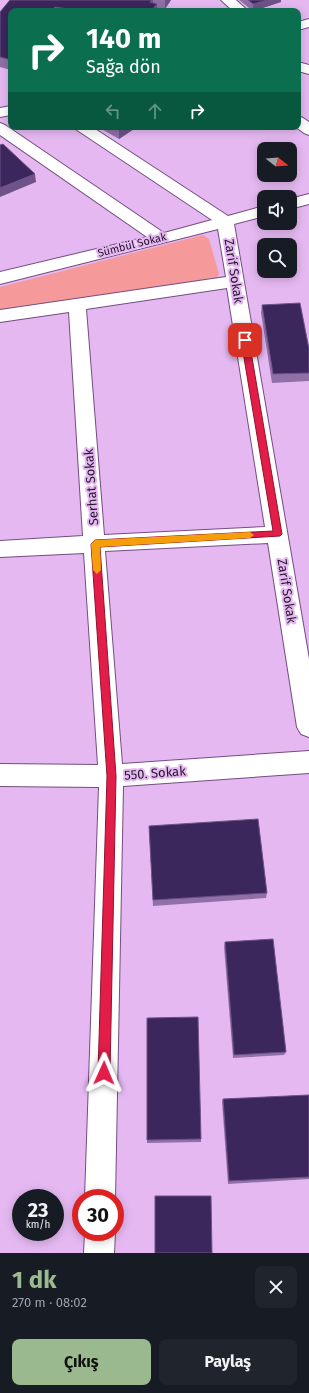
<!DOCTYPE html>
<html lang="tr">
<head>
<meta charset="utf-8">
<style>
	body { margin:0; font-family:"Fira Sans",sans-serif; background:#20242c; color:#f1f3f6; height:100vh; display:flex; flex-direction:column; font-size:15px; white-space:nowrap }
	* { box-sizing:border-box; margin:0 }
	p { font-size:13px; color:#9ea1a6 }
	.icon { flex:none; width:22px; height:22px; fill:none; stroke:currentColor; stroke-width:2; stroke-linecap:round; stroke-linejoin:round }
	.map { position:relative; height:1253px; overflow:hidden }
	.drawer { display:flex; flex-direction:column; background:#171b24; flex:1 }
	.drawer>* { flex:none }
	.guide { position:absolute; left:8px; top:8px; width:293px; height:122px; border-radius:8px; box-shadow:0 2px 10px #0003; background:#0b6e4f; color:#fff; overflow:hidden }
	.needle { width:26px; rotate:107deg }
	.fabs { position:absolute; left:257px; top:142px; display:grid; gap:8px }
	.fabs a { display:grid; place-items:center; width:40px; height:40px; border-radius:8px; background:#171b24; box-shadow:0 2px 10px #0003; font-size:20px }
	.speed { position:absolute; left:12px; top:1189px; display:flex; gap:8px; font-size:20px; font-weight:700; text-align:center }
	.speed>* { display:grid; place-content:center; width:52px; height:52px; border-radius:50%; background:#171b24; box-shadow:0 2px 10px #0003; line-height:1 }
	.speed small { font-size:10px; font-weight:400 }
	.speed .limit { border:6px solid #d22; background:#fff; color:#111 }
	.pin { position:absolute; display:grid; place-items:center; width:34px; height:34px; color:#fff; margin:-17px; border-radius:8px; box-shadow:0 2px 6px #0006 }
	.me { position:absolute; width:44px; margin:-22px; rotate:1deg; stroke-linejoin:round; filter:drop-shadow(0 0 3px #0008) }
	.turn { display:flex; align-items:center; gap:14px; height:84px; padding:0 12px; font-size:18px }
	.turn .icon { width:52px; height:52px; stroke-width:2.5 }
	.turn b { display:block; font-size:28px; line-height:34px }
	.lanes { display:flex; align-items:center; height:38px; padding:0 12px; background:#0003; justify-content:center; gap:20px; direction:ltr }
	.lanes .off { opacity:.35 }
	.round { display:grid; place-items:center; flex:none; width:42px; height:42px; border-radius:8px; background:#20242c }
	.headline { display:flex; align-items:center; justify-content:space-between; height:68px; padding:0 12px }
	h1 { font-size:24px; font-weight:700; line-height:30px; color:#9ab98f }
	.primary-button { display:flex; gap:8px; margin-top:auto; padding:8px 12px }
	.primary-button a { flex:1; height:46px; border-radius:8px; background:#9ab98f; color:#111; font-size:16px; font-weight:700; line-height:46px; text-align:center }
	.primary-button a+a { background:#20242c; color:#f1f3f6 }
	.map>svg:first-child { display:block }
	.green { fill:#f6999b }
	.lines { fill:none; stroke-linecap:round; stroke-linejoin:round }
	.minor-casing { stroke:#744d80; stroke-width:2 }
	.secondary-casing { stroke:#744d80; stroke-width:2 }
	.minor { fill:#fff; fill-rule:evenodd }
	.secondary { fill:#fff; fill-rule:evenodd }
	.wall { fill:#9070a7 }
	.shaded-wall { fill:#6e5289 }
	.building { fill:#3b275c; stroke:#6e5289 }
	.route { fill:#e11d48; stroke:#92132f }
	.slow { fill:#f59e0b }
	.labels { text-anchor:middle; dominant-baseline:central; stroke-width:4; stroke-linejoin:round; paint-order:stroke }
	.far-street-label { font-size:11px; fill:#26162b; stroke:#e5b8f2 }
	.street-label { font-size:13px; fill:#26162b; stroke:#e5b8f2 }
</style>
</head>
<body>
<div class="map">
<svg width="309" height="1253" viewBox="0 0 309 1253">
	<rect width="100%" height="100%" fill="#e5b8f2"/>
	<polygon class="green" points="203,235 209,239 219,274 216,279 0,310 0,287"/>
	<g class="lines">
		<defs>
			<g id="minor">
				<polygon points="221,0 236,0 248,11 233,11"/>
				<polygon points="298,62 309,65 309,74 298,71"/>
				<polygon points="298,116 303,118 309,122 309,135 304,133 296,127 298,127"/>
				<path d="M0,123l5,2 159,108 48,-13 -135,-90 -3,-3h18l136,89 36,-10v10l-30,8 75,435v78l-8,-3 -4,-7 -29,-184 -163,8 17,213 187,-13v22l-186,13 -8,412h-30l14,-411 -99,-1v-22l98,1 -14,-212 -84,4v-16l83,-5 -14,-224 -69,10v-12l226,-33 -8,-48 -218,55v-12l147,-35 -147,-102zM227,288l38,239 -161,8 -18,-226z"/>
				<polygon points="309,194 309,204 290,209 290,199"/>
				<polygon points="85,1232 115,1232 114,1253 84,1253"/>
			</g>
			<g id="secondary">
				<polygon points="309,19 309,27 298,30 298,22"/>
				<polygon points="11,106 11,115 0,117 0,108"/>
			</g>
		</defs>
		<use href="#minor" class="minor-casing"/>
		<use href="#secondary" class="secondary-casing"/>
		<use href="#minor" class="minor"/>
		<use href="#secondary" class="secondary"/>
	</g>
	<g class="wall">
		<polygon points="10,0 171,0 165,9 157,8 157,11 11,11 11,70 0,67 0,12"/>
		<polygon points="239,0 281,0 281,2 253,11"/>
		<polygon points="98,127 137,127 119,139"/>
		<polygon points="262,305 309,349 309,381 272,383 261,313"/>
		<polygon points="149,826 267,893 266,898 153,906"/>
		<polygon points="225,942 286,1052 284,1055 233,1058 224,947"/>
		<polygon points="147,1018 201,1139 201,1142 147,1143"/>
		<polygon points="309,1095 309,1179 228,1184 222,1102 223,1099"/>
	</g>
	<g class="shaded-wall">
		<polygon points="152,0 153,0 153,7 150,2"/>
		<polygon points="165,0 171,0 165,9"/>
		<polygon points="268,0 281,0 281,2 253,11 253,4"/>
		<polygon points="157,4 157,11 151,11"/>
		<polygon points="55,7 55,11 51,11"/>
		<polygon points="124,127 137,127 119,139 119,130"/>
		<polygon points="35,174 36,182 0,197 0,188"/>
	</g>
	<g class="building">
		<polygon points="10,0 152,0 150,2 157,4 151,11 81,11 55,7 51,11 11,11 11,60 0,57 0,12"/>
		<polygon points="248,0 268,0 253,4"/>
		<polygon points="113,127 124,127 119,130"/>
		<polygon points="3,144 35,174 0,188 0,145"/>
		<polygon points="300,303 309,349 309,373 273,374 262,305"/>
		<polygon points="258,819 267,893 153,900 149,826"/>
		<polygon points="273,939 286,1052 234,1055 225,942"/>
		<polygon points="198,1017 201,1139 147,1140 147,1018"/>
		<polygon points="309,1095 309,1177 229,1181 223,1099"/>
		<polygon points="155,1196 211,1196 212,1253 155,1253"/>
	</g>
	<polygon class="route" points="245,338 249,340 282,534 280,536 100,547 116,776 110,1073 108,1077 104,1079 100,1077 98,1073 107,776 91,544 95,540 273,531 241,340"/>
	<polygon class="slow" points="250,532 254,535 250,538 100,547 101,570 97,574 93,570 91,544 95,540"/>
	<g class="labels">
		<g class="far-street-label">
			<text transform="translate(132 245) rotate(-14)">Sümbül Sokak</text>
		</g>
		<g class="street-label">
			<text transform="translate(234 271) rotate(81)">Zarif Sokak</text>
			<text transform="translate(91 487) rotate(-94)">Serhat Sokak</text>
			<text transform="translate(287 591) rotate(81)">Zarif Sokak</text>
			<text transform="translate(155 773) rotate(-4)">550. Sokak</text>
		</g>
	</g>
</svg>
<div class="fabs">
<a><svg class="needle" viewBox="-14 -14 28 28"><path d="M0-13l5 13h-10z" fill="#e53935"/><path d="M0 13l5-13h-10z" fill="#9ea1a6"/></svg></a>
<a><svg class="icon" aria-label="sound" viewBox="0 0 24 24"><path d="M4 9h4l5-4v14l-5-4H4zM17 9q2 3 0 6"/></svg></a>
<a><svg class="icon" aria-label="search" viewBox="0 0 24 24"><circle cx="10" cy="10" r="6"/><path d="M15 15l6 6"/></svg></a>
</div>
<div class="speed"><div>23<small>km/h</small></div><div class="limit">30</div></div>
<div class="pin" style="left:245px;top:340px;background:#d93025"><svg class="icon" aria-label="arrive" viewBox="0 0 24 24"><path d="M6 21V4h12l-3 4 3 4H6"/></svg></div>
<svg class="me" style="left:104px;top:1073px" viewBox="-20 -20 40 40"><path d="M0-17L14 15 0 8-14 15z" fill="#e11d48" stroke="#fff" stroke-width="4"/></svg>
<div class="guide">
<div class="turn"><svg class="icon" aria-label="right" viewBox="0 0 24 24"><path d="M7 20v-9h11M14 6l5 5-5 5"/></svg><div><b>140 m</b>Sağa dön</div></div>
<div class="lanes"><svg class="icon off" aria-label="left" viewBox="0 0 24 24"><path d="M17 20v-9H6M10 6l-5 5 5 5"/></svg><svg class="icon off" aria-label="ahead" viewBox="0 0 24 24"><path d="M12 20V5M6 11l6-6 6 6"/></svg><svg class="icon" aria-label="right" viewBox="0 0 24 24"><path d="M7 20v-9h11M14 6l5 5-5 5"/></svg></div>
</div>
</div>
<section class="drawer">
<div class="headline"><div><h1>1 dk</h1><p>270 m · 08:02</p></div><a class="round"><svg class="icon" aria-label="close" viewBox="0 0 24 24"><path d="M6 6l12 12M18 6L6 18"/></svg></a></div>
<div class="primary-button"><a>Çıkış</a><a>Paylaş</a></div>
</section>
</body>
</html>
